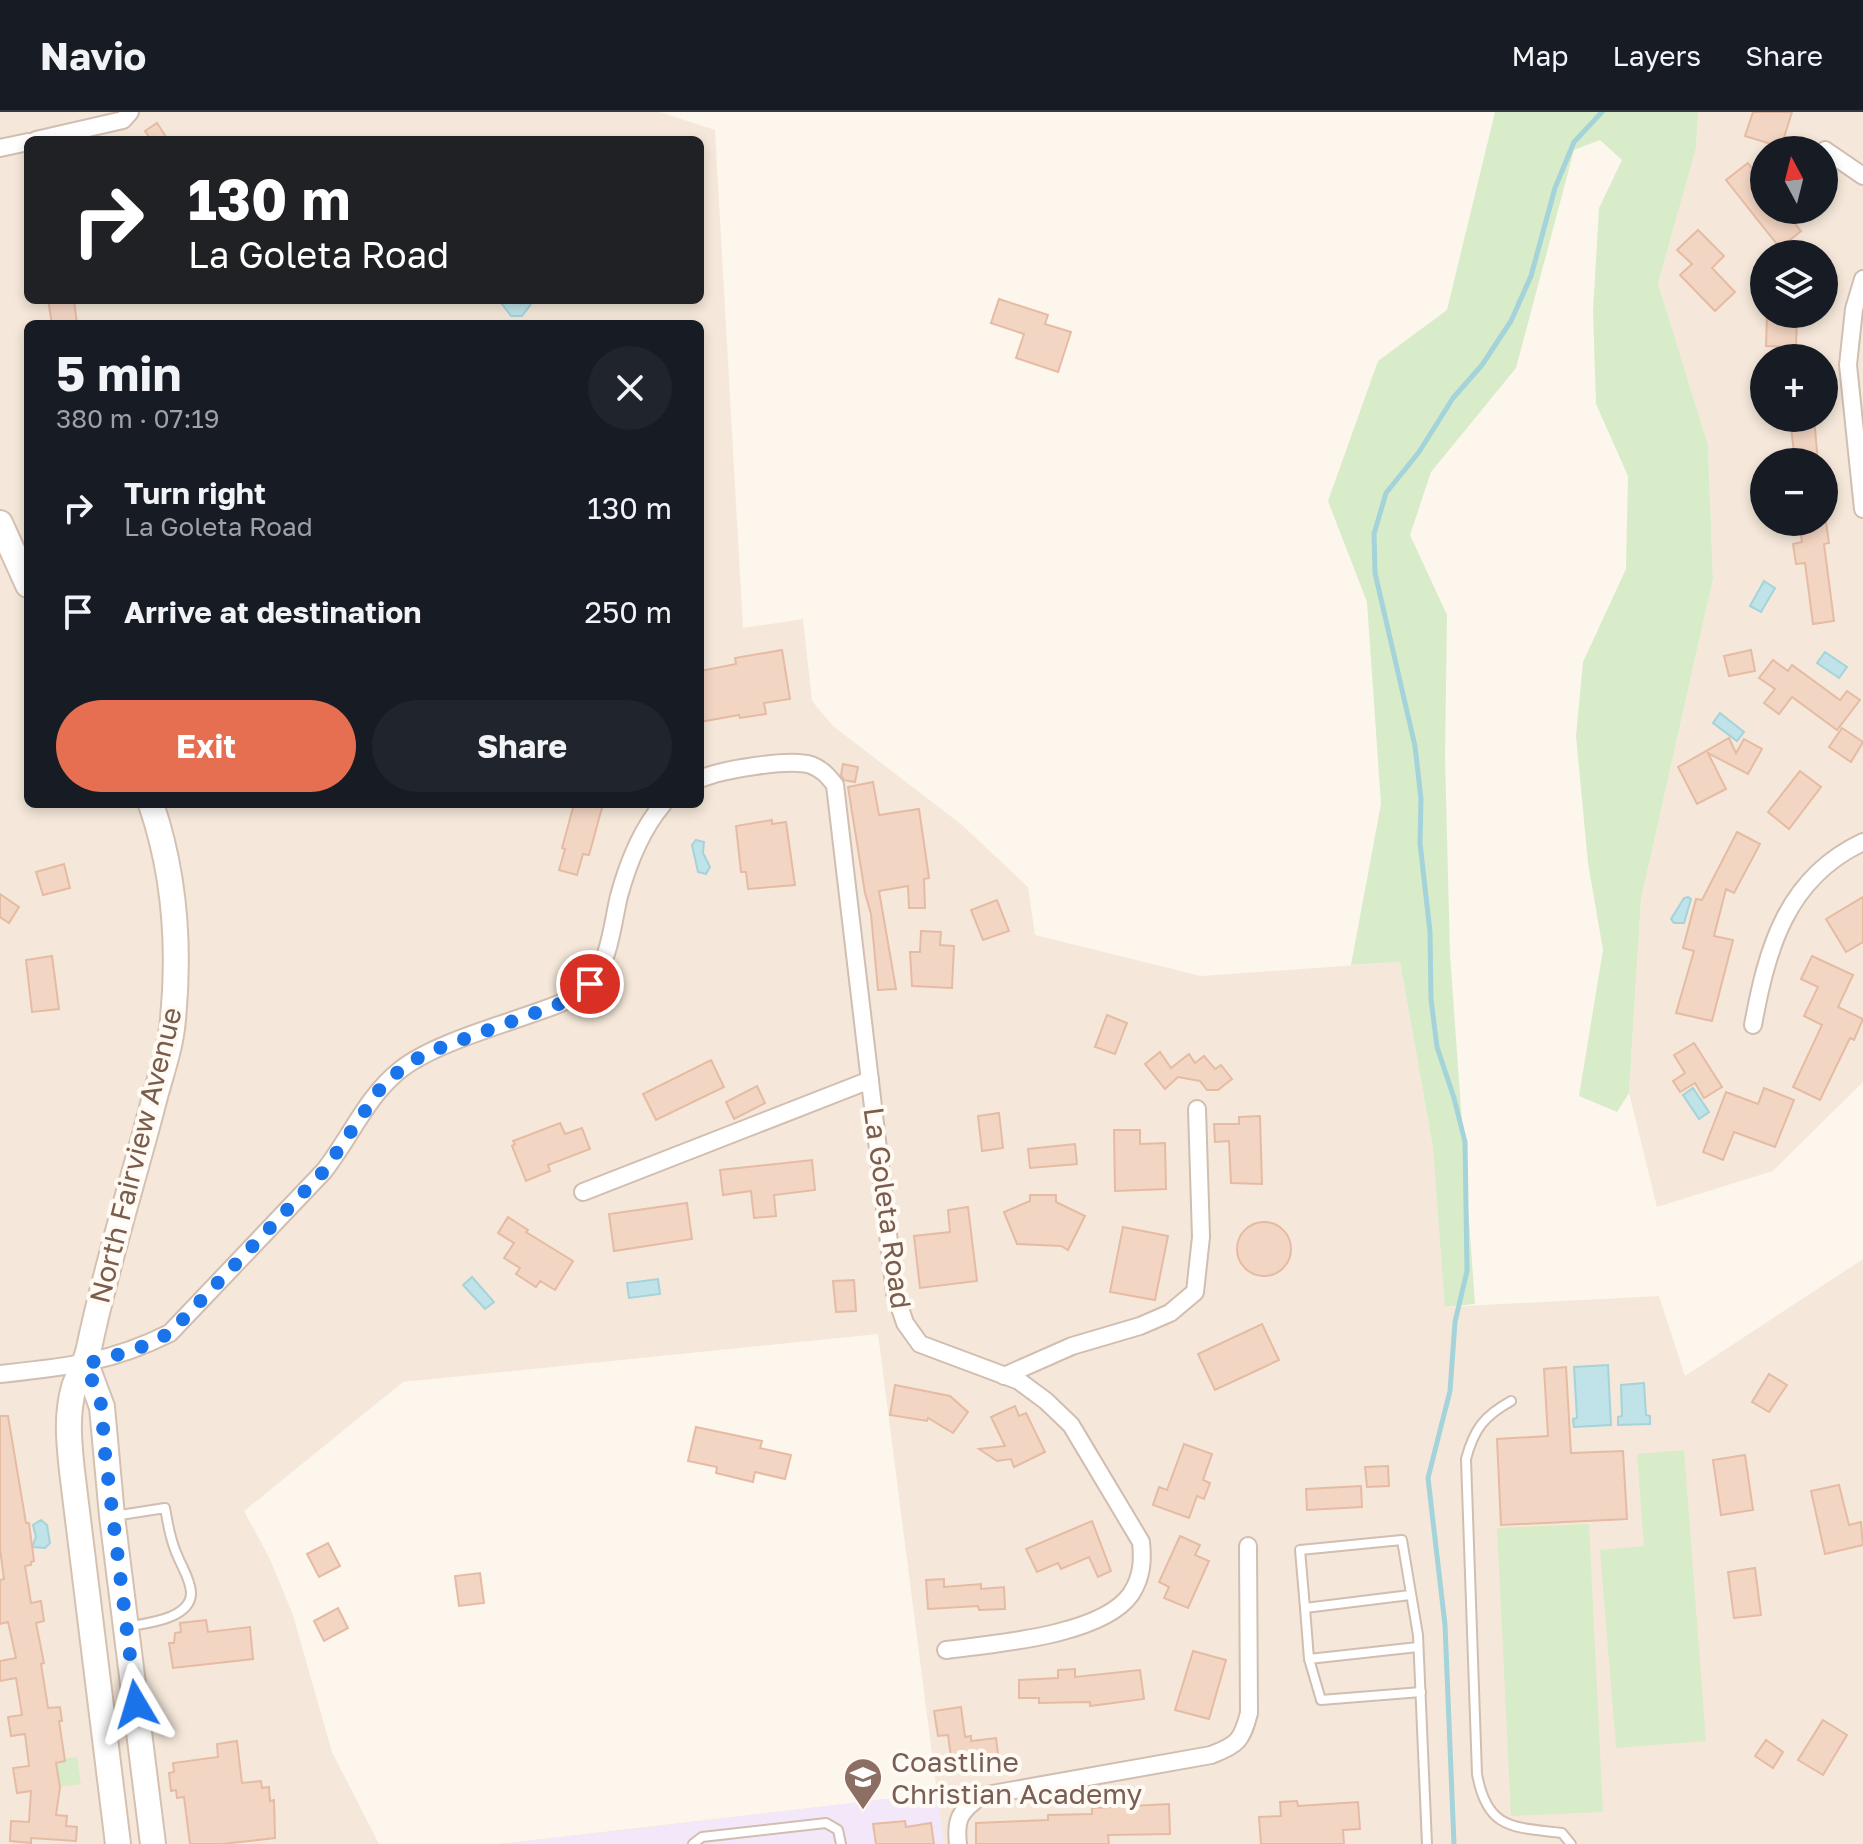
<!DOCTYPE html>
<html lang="en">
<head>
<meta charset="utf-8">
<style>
	body { margin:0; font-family:"Golos Text",sans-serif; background:#20242c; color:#f1f3f6; height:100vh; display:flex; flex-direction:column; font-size:30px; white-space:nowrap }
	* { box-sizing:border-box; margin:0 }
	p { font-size:26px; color:#9ea1a6 }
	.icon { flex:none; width:44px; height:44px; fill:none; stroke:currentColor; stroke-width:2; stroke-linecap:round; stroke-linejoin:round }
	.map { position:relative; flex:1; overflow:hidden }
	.side { position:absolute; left:24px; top:208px; width:680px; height:488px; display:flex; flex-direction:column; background:#171b24; border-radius:12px; box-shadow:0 4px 12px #0003 }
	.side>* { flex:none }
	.banner { position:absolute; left:24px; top:24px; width:680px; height:168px; border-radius:12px; box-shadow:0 4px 12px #0003; background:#202124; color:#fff; overflow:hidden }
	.needle { width:52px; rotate:353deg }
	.controls { position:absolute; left:1750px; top:24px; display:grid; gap:16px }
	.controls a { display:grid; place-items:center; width:88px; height:88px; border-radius:50%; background:#171b24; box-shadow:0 4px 12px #0003; font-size:40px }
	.pin { position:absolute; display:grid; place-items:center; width:68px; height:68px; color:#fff; margin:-34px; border:4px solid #fff; border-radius:50%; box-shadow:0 2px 8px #0007 }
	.me { position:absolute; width:88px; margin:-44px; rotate:353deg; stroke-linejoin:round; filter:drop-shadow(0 0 6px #0008) }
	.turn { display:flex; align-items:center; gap:28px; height:168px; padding:0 32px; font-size:36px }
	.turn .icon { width:104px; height:104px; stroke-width:2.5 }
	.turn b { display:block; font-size:56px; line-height:68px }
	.round { display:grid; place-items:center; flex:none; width:84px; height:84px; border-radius:42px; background:#20242c }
	.head { display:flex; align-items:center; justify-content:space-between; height:136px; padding:0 32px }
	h1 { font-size:48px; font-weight:700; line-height:60px }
	.cta { display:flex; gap:16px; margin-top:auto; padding:16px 32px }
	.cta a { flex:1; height:92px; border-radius:48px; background:#e76f51; color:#fff; font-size:32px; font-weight:700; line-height:92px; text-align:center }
	.cta a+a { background:#20242c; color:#f1f3f6 }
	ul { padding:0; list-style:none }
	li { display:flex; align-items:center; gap:24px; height:104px; padding:0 32px }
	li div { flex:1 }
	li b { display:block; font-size:30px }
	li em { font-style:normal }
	header { display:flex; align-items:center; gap:48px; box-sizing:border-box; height:112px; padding:0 40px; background:#171b24; border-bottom:2px solid #363941 }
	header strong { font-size:38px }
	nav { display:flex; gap:44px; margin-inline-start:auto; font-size:28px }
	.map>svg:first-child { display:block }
	.residential { fill:#f5e8da; fill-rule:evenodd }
	.education { fill:#f3e8fa }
	.green { fill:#d8ecc9 }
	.water { fill:#bfe3e8; stroke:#a5d3da; stroke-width:2 }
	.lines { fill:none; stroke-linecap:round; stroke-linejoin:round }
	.stream { stroke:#a5d3da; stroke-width:5 }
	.building { fill:#f3d5c3; stroke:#e6bba3; stroke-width:2 }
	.lane-casing { stroke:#d1beb0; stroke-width:12 }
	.street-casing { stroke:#d1beb0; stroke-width:20 }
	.secondary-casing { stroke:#d6c0b0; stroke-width:28 }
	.lane { stroke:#fff; stroke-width:8 }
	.street { stroke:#fff; stroke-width:16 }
	.secondary { stroke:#fff; stroke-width:24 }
	.route { stroke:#1a73e8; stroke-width:14; stroke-dasharray:0 25.2 }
	.labels { text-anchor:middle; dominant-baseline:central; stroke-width:8; stroke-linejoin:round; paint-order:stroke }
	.street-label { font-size:28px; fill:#7a5c4d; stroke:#fffaf3 }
	.education-label { font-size:28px; fill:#785e54; stroke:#fffaf3; text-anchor:start }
</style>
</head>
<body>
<header>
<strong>Navio</strong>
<nav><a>Map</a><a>Layers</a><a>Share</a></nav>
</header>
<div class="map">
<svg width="1863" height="1732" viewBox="0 0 1863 1732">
	<rect width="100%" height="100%" fill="#fdf6ec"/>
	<g class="residential">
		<path d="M0,0h660l55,18 28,498 60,-9 9,82 21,25 129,99 66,62 7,48 166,41 199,-14 33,186 13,159 213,-11 26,80 178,-117v585h-1364l438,-51 -59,-459 -475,48 -159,129 25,46 24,58 39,137 47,92h-379zM28,28h672v160h-672zM28,212h672v480h-672z"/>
		<path d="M1698,0h165v970l-90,89 -116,36 -28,-114 12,-194 72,-320 -5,-134 -50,-162 38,-134zM1764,38h60v60h-60zM1764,142h60v60h-60zM1764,246h60v60h-60zM1764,350h60v60h-60z"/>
	</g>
	<polygon class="education" points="937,1681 944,1732 499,1732 635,1717"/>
	<g class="green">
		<polygon points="1495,0 1698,0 1696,37 1658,171 1708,333 1713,467 1641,787 1629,981 1617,1000 1579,984 1603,838 1588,751 1576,624 1583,550 1626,457 1628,364 1596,292 1593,199 1599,96 1622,48 1600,28 1574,38 1516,256 1431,360 1410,423 1447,503 1445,645 1450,843 1475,1192 1445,1195 1433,1036 1400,850 1351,853 1381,692 1367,490 1328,389 1378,249 1447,198"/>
		<polygon points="1684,1338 1706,1629 1616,1636 1600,1438 1644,1434 1637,1342"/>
		<polygon points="1589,1412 1603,1700 1511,1704 1497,1416"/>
		<polygon points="77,1645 81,1672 60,1675 56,1651 64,1649 64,1646"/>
	</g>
	<g class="water">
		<polygon points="499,188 534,188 522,204 511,204"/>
		<polygon points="1764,469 1775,476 1761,500 1750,494"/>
		<polygon points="1825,540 1847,555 1839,566 1817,551"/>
		<polygon points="1720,601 1744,620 1737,629 1713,611"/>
		<polygon points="696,728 704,730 703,741 710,755 706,762 698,760 692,733"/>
		<polygon points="1688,785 1691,787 1684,811 1674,811 1671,807 1684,786"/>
		<polygon points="1693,976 1709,1000 1699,1007 1683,983"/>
		<polygon points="472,1165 494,1190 485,1197 463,1173"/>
		<polygon points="658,1167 660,1182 629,1186 627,1171"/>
		<polygon points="1608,1253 1611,1313 1574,1315 1573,1307 1577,1306 1574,1255"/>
		<polygon points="1644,1271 1646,1303 1650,1304 1650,1312 1618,1313 1618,1305 1622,1304 1621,1273"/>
		<polygon points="41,1408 47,1413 50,1431 45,1436 32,1435 36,1425 33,1413"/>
	</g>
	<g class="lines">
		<polyline class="stream" points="1454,1732 1445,1513 1428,1366 1450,1279 1455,1210 1467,1159 1465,1030 1454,986 1437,935 1431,887 1430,820 1420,731 1421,687 1415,634 1375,461 1374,422 1386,381 1419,340 1453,286 1482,253 1511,209 1531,164 1555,76 1574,30 1602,0"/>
	</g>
	<g class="building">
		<polygon points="1753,0 1792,0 1781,35 1745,24"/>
		<polygon points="157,11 168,28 151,28 145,19"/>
		<polygon points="1748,51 1764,72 1764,98 1784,98 1801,119 1780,136 1726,68"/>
		<polygon points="1698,118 1724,144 1712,156 1735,180 1715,199 1680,163 1692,152 1677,138"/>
		<polygon points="999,187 1048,203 1045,212 1071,220 1058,260 1016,246 1024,222 991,211"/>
		<polygon points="48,188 74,188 77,212 52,212"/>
		<polygon points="1767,202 1797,202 1796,235 1766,234"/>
		<polygon points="1790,306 1814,306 1818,350 1795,350"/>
		<polygon points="1799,410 1826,410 1829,431 1824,432 1834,509 1813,512 1805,451 1796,452 1793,432 1802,430"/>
		<polygon points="782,538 790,587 764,591 766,602 740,606 739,603 700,610 700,559 736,552 735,546"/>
		<polygon points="1751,538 1755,559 1729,564 1724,544"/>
		<polygon points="1773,548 1788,559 1792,553 1840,588 1847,579 1860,588 1837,618 1792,585 1779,602 1764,591 1775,577 1759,566"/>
		<polygon points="1842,616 1863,630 1851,650 1829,635"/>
		<polygon points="1729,626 1736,641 1744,627 1762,637 1748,662 1708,641 1726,677 1697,692 1678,655"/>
		<polygon points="843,652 858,655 855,670 844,668 841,663"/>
		<polygon points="1800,659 1821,675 1789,717 1768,700"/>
		<polygon points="873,670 879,703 919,697 929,766 924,767 925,796 909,796 908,774 879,779 896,877 878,878 871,802 865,781 848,675"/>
		<polygon points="574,692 603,692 589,743 583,742 577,763 559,758 565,737 562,736"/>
		<polygon points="772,708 772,712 786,710 795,773 748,777 746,760 741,760 736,714"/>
		<polygon points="1737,720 1760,732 1734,781 1726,777 1714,824 1733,828 1712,909 1676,901 1694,839 1683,836 1696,787 1702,788"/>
		<polygon points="64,752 70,776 43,783 36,760"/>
		<polygon points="0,782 19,795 9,811 0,805"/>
		<polygon points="1863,785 1863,830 1846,840 1826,807"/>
		<polygon points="997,788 1009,819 983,828 971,798"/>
		<polygon points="921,819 941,820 940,833 954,834 952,876 912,874 910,840 920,840"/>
		<polygon points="52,844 59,897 32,900 26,848"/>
		<polygon points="1812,844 1853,863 1838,895 1863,907 1854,928 1850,926 1820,988 1793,975 1822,913 1804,904 1818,875 1801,867"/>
		<polygon points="1107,903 1127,911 1115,942 1095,935"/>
		<polygon points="1694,931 1722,975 1704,986 1695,971 1680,980 1673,969 1685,961 1674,943"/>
		<polygon points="1160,940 1171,956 1189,942 1195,951 1204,944 1215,957 1221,953 1232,967 1218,978 1207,978 1200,969 1178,965 1165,977 1145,952"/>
		<polygon points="711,948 724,975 656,1008 643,982"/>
		<polygon points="757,974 765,991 734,1007 726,990"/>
		<polygon points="1764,976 1794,988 1775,1035 1734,1020 1723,1048 1703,1040 1726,980 1758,992"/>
		<polygon points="999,1001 1003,1036 982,1039 978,1004"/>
		<polygon points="1260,1004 1262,1072 1231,1071 1229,1029 1215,1030 1214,1012 1239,1012 1239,1005"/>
		<polygon points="560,1011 565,1022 582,1016 590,1037 548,1053 550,1059 526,1069 512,1034 515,1032 513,1029"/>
		<polygon points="1114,1018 1140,1018 1140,1032 1165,1031 1166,1077 1115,1079"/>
		<polygon points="1075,1032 1077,1052 1030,1056 1028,1037"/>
		<polygon points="812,1048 815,1078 774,1083 776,1104 754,1106 751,1079 723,1083 720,1058"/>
		<polygon points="1030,1083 1056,1083 1056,1090 1085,1104 1068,1138 1061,1134 1017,1132 1004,1100 1030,1089"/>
		<polygon points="687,1091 692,1127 614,1139 609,1102"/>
		<polygon points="968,1095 977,1169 920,1176 914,1124 950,1120 948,1098"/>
		<polygon points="508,1105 528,1118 526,1120 573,1149 555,1178 540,1169 536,1175 516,1162 520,1156 504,1146 514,1131 498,1121"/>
		<circle cx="1264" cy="1137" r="27"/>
		<polygon points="1123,1115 1168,1124 1155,1188 1110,1180"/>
		<polygon points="854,1168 856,1199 836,1200 833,1169"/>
		<polygon points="1262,1212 1279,1248 1215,1278 1198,1242"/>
		<polygon points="1566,1255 1571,1341 1623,1339 1627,1407 1501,1413 1497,1327 1548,1324 1544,1257"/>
		<polygon points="1769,1262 1787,1273 1769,1300 1752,1290"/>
		<polygon points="895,1273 950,1284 968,1300 953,1321 928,1306 927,1309 890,1303"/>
		<polygon points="1015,1294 1019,1304 1026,1301 1045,1340 1014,1355 1011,1347 997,1349 979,1337 1005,1334 991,1305"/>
		<polygon points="0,1304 8,1304 26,1411 29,1411 34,1449 31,1450 31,1453 25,1454 31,1491 41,1489 44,1509 36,1511 44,1551 41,1552 48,1596 60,1595 62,1609 59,1609 65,1649 56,1651 60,1675 56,1703 67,1704 66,1714 77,1715 76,1729 31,1726 31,1731 10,1729 11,1709 29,1710 31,1679 17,1681 13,1656 29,1654 25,1622 11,1624 8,1605 22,1603 16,1566 0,1569 0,1549 16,1546 8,1510 0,1512 0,1468 4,1467 0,1437"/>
		<polygon points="696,1315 762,1329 760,1336 791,1343 785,1367 755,1360 753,1370 716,1361 717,1355 688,1349"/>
		<polygon points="1184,1332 1212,1342 1203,1368 1210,1371 1204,1387 1197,1384 1189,1406 1153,1393 1159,1375 1167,1378"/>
		<polygon points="1745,1343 1753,1398 1721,1403 1713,1348"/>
		<polygon points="1388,1354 1389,1374 1367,1375 1365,1355"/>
		<polygon points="1839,1373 1849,1413 1861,1410 1863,1433 1825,1442 1811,1379"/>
		<polygon points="1361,1374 1362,1395 1307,1398 1306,1377"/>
		<polygon points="1092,1409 1111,1459 1098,1465 1089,1445 1061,1457 1058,1451 1037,1460 1026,1437"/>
		<polygon points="1180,1424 1200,1433 1195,1443 1209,1449 1188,1496 1164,1486 1169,1475 1159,1470"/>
		<polygon points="328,1431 340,1454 319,1465 307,1442"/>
		<polygon points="1755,1456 1761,1503 1734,1506 1728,1460"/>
		<polygon points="480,1461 484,1491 459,1494 455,1464"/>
		<polygon points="944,1467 944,1475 981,1472 981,1477 1004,1475 1005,1497 979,1498 978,1494 928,1497 926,1468"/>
		<polygon points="338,1496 348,1516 324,1529 314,1509"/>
		<polygon points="206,1508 208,1520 250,1515 253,1547 173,1556 169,1531 174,1531 175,1521 181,1520 180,1511"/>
		<polygon points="1193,1539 1226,1548 1209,1607 1175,1598"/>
		<polygon points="1075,1557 1075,1565 1140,1558 1144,1587 1090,1594 1090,1590 1039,1591 1039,1586 1019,1586 1019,1568 1058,1566 1058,1558"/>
		<polygon points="961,1595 965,1625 971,1624 971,1629 996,1626 999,1649 974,1652 974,1656 953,1659 948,1623 938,1624 934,1599"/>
		<polygon points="1823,1608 1847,1623 1823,1663 1798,1648"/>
		<polygon points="1766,1628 1783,1640 1773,1656 1755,1644"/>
		<polygon points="237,1629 242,1671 261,1669 262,1676 269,1675 270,1689 274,1688 275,1726 222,1732 190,1732 184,1685 177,1686 176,1678 171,1679 169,1661 174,1660 173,1651 218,1645 217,1632"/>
		<polygon points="1297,1689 1298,1694 1358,1690 1360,1717 1343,1718 1344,1732 1261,1732 1259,1705 1281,1704 1280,1690"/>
		<polygon points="1169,1692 1170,1722 1108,1723 1109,1732 976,1732 976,1711 1048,1708 1048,1703 1092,1702 1092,1696"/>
		<polygon points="905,1709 906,1715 931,1711 934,1732 876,1732 873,1712"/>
	</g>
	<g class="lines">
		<defs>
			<g id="lane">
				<path d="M1511,1289c-27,15 -37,28 -45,58l11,315c10,56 36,53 85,59l9,11"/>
				<path d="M114,1404l51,-8c3,17 6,34 13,49 5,12 12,22 13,35 1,26 -42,31 -60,34"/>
				<polyline points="1410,1483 1305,1496 1300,1438 1402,1428 1418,1523 1427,1732"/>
				<polyline points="1305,1496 1309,1547 1418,1535"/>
				<polyline points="1309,1547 1321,1588 1421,1580"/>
				<polyline points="693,1732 702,1725 826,1711 838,1718 841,1732"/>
			</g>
			<g id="street">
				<polyline points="36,28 123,8 130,0"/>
				<polyline points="0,36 28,30"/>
				<polyline points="1825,38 1863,64"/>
				<polyline points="1863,167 1854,197 1848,253 1863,397"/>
				<path d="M700,667c20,-9 90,-21 111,-14 11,4 17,11 24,20l60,508 10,30 15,21 99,37 27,20 25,24 70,117c2,19 1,35 -10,52 -29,42 -139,50 -185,56"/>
				<path d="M1753,913c14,-76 33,-147 110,-183"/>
				<polyline points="583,1080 870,968"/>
				<path d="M0,1262c66,-7 110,-11 170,-41l154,-162c26,-33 43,-75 76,-101 31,-25 95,-43 134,-57 20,-7 37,-12 53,-27 23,-22 25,-61 32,-90 9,-33 22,-66 44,-92"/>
				<polyline points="1004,1264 1072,1234 1140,1214 1170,1201 1195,1180 1201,1125 1197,997"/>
				<path d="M958,1732c-3,-25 2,-33 23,-48l230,-41c27,-10 31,-15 38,-42l-1,-167"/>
			</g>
			<g id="secondary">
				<polyline points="0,411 28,473"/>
				<polyline points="86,1252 102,1295 112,1404 153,1732"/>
				<path d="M118,1732l-46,-373c-3,-28 -6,-56 2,-84 5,-14 12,-24 15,-39 17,-81 42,-160 63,-240 7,-29 19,-60 21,-89 7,-73 2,-145 -22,-215"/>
			</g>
		</defs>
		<use href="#lane" class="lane-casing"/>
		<use href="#street" class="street-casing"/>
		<use href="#secondary" class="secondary-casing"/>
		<use href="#lane" class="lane"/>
		<use href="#street" class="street"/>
		<use href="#secondary" class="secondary"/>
	</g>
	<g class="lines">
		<polyline class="route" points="136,1592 104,1333 102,1295 86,1252 137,1237 170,1221 324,1059 380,977 401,957 426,941 570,888 590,872"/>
	</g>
	<defs>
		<symbol id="school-pin" viewBox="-11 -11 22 30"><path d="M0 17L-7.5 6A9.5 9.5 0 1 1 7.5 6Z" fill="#8d6e63" stroke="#fffaf3"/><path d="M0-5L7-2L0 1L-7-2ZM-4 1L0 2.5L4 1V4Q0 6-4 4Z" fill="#fff"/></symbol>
	</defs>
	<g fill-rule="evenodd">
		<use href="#school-pin" x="841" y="1643" width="44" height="60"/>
	</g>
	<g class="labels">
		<g class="street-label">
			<text transform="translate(135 1043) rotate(-76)">North Fairview Avenue</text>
			<text transform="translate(888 1096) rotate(82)">La Goleta Road</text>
		</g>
		<g class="education-label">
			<text x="891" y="1649">Coastline<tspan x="891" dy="32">Christian Academy</tspan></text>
		</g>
	</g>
</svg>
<div class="controls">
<a><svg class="needle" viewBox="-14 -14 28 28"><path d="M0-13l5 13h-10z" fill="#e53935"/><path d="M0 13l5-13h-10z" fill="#9ea1a6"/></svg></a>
<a><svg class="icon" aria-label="layers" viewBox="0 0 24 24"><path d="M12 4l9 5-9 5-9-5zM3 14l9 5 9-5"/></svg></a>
<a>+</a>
<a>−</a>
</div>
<div class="pin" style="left:590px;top:872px;background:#d93025"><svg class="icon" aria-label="arrive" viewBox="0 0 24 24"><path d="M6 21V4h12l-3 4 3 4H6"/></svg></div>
<svg class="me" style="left:136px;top:1592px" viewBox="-20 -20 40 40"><path d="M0-17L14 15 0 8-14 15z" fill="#1a73e8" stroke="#fff" stroke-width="4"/></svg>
<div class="banner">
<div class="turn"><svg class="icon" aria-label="right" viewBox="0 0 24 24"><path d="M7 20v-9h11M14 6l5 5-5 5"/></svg><div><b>130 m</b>La Goleta Road</div></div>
</div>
<section class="side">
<div class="head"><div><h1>5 min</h1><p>380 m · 07:19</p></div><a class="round"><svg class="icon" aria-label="close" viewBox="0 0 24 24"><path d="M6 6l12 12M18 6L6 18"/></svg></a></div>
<ul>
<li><svg class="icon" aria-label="right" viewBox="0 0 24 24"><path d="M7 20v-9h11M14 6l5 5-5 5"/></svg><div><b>Turn right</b><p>La Goleta Road</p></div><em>130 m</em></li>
<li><svg class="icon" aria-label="arrive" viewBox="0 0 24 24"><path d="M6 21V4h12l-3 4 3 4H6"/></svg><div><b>Arrive at destination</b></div><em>250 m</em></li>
</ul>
<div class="cta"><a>Exit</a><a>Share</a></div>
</section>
</div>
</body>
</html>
